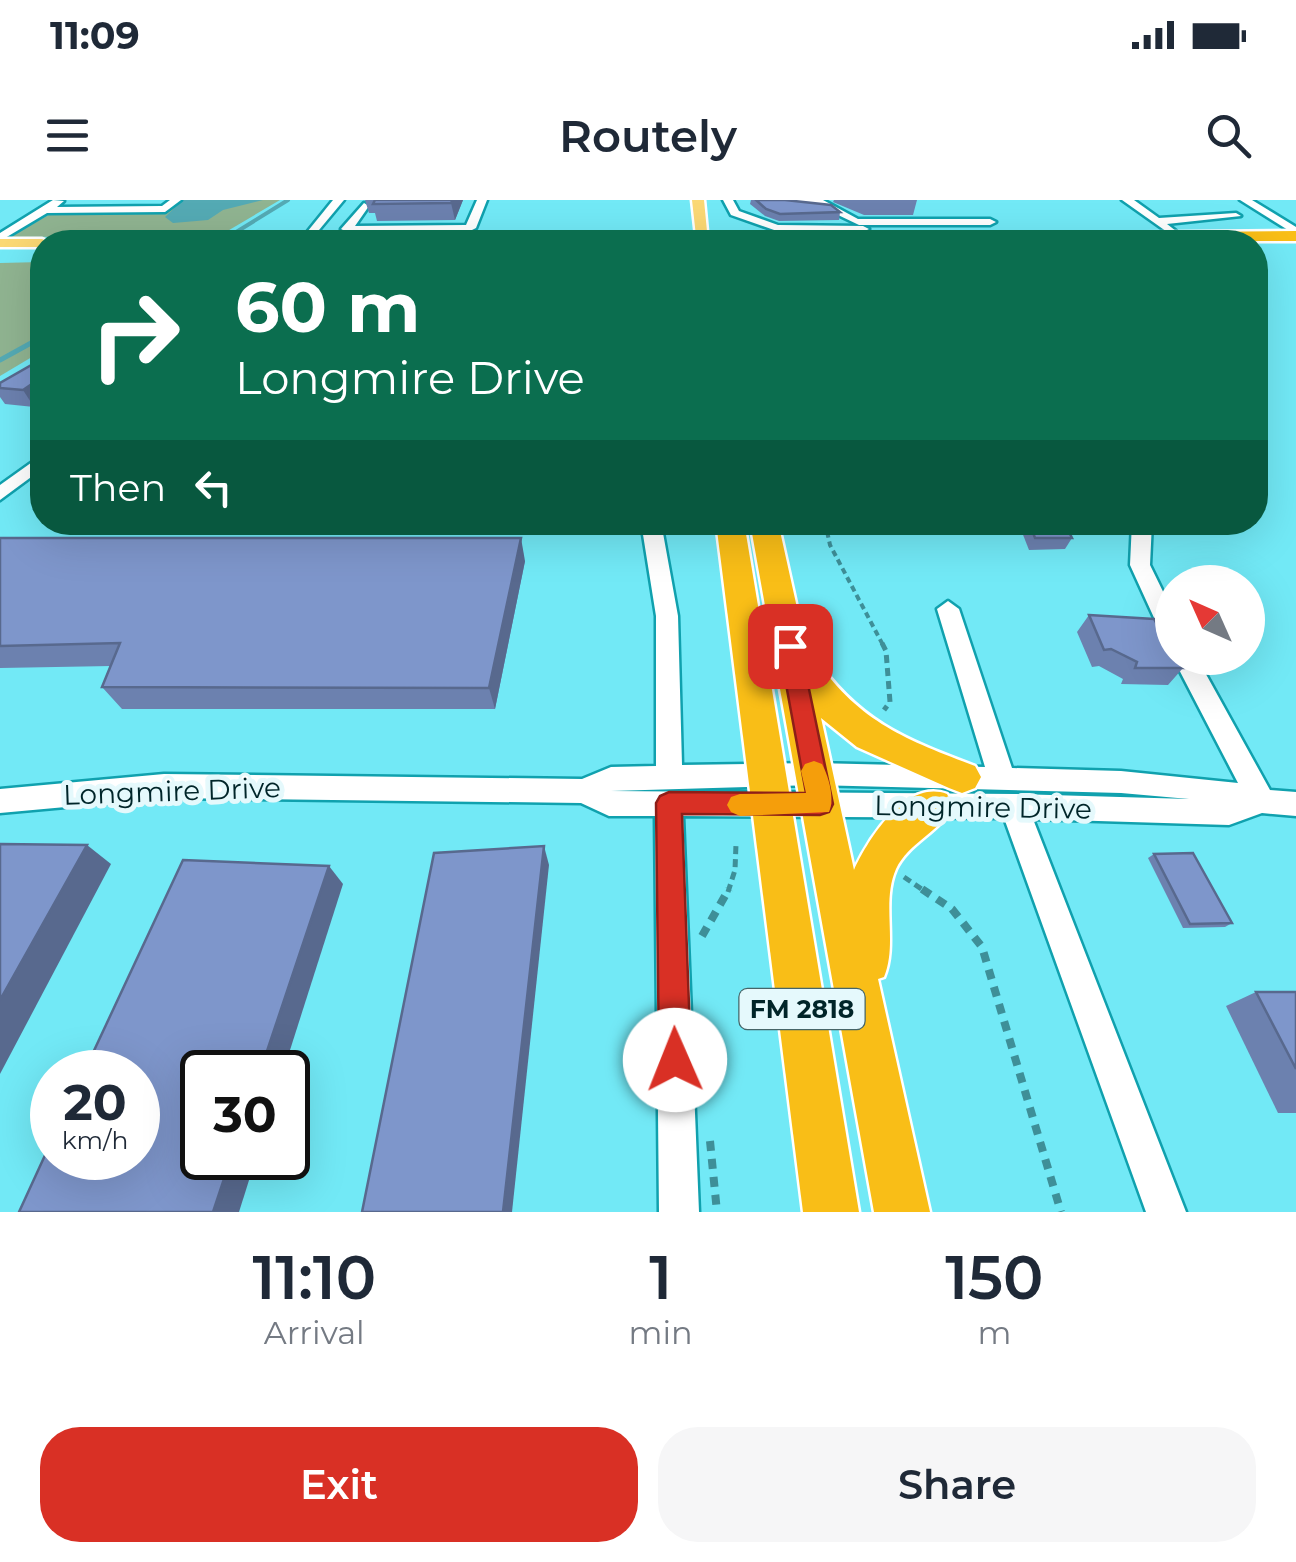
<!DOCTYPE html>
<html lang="en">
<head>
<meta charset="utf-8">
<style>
	body { margin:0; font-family:Montserrat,sans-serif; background:#f6f6f7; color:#1f2937; height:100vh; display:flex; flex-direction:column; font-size:38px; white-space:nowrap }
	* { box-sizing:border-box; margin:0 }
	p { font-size:32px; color:#747a83 }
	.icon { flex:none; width:55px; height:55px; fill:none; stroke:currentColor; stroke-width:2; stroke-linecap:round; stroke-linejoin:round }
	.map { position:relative; height:1012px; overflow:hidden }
	.panel { display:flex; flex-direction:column; background:#fff; flex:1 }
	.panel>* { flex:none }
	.hud { position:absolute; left:30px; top:30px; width:1238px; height:305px; border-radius:40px; box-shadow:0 10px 40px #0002; background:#0b6e4f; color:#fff; overflow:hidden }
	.needle { width:65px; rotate:315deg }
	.fabs { position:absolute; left:1155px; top:365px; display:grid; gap:20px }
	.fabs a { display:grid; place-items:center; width:110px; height:110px; border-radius:50%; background:#fff; box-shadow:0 10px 40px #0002; font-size:50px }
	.speed { position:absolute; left:30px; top:850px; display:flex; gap:20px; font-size:50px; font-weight:700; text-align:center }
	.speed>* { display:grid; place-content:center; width:130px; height:130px; border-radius:50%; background:#fff; box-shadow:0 10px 40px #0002; line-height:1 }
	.speed small { font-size:25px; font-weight:400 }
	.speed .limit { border:5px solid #111; border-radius:15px; background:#fff; color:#111 }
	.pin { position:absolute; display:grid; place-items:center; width:85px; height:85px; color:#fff; margin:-42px; border-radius:20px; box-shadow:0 5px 15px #0006 }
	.me { position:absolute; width:110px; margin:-55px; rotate:359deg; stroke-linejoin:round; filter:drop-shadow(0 0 8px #0008) }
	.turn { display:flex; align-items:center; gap:35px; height:210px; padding:0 40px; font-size:45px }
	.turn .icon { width:130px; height:130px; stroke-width:2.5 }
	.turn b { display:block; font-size:70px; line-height:85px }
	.then { display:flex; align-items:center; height:95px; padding:0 40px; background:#0003; gap:20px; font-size:38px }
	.eta { display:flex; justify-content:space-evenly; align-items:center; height:170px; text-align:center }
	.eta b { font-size:60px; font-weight:600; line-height:70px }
	.action { display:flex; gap:20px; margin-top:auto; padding:20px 40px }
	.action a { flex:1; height:115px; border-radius:40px; background:#d93025; color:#fff; font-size:40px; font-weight:600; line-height:115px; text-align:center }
	.action a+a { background:#f6f6f7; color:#1f2937 }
	.status { display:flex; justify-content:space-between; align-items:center; height:70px; padding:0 50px; background:#fff; direction:ltr }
	.status svg { height:28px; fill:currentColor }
	header { display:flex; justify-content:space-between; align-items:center; height:130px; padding:0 40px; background:#fff; font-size:45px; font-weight:600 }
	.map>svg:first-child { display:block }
	.green { fill:#90b491 }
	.water { fill:#54aab4 }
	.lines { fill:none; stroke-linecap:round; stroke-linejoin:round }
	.stream-far1 { stroke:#54aab4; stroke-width:4 }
	.stream { stroke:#54aab4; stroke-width:5 }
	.minor-casing { stroke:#10a1ae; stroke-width:5 }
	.major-casing { stroke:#fff; stroke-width:5 }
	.highway-casing { stroke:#fff; stroke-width:5 }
	.path-far2 { stroke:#3e8f98; stroke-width:4; stroke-dasharray:6 4; stroke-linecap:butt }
	.path-far1 { stroke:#3e8f98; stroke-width:5; stroke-dasharray:8 5; stroke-linecap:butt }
	.path { stroke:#3e8f98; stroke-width:8; stroke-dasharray:10 8; stroke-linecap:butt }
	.minor { fill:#fff; fill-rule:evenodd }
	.major { fill:#fbd874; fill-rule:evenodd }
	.highway { fill:#f9be17; fill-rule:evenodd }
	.wall { fill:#6c81af }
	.shaded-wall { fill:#58698e }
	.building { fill:#7e96cb; stroke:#58698e; stroke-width:2.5 }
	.route { fill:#d93025; stroke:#8d1f18; stroke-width:2.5 }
	.slow { fill:#f59e0b }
	.labels { text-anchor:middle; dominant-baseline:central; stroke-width:10; stroke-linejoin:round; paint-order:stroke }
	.shield { fill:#e5f9fc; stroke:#456568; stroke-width:2.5 }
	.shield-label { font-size:25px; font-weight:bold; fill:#002529 }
	.street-label { font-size:28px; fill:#002529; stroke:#e5f9fc }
</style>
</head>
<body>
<div class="status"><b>11:09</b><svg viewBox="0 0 49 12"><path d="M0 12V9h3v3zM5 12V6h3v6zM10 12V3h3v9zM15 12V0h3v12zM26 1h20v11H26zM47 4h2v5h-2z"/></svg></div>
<header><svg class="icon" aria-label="menu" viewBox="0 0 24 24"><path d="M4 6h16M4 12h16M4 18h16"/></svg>Routely<svg class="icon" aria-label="search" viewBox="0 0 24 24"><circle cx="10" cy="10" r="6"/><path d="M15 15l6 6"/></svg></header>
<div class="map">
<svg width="1296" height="1012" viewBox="0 0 1296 1012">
	<rect width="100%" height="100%" fill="#72e9f6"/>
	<g class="green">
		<polygon points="182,0 280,0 219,36 10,37 52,13 167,11"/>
		<polygon points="42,62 42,151 0,176 0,63"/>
	</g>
	<polygon class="water" points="183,0 263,0 223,10 208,20 173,23 165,17"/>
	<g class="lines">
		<polyline class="stream-far1" points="233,34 288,0"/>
		<polyline class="stream" points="0,160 42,137"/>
		<defs>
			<g id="minor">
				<polygon points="53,0 64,1 57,7 162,6 170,0 181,0 165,12 47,13 0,41 0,33"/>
				<polygon points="333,0 344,0 309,42 299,42"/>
				<polygon points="477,0 487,0 476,28 470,31 347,32 341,29 364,3 369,6 355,26 466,25"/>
				<polygon points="723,0 733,0 739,11 778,25 863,26 869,29 863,32 777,31 731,15"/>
				<polygon points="767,0 823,0 858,19 990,19 996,22 990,25 859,25 813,3"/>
				<polygon points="1122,0 1134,0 1159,18 1236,13 1241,16 1167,24 1176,31 1170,34"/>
				<polygon points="1240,0 1252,0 1296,27 1296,35"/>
				<polygon points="1255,81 1262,83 1262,89 1255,89"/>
				<polygon points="42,255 42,269 0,300 0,285"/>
				<path d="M641,322h20l17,94 4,149 132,-2 171,4 -48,-158 11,-8 11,8 53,159 109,3 117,12 -65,-125h24l73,132 26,2v24l-34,-3 -33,12 -196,-6 153,393h-40l-142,-394 -321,-2 16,396h-40l-4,-396h-46l-28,-13 -417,-5 -164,15v-24l164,-15 418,5 29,-12 45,-1v-150zM814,585l307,8 68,6 -175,-5 -403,-3z"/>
				<polygon points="1132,322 1152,322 1150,365 1172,410 1172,441 1161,433 1130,365"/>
			</g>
			<g id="major">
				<polygon points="692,0 704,0 708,42 87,42 94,38 696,36"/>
				<polygon points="0,39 42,39 49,42 42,42 42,47 0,47"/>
			</g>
			<g id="highway">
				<polygon points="1296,31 1296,41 695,42 703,37"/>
				<polygon points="716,322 744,322 859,1012 803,1012"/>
				<path d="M750,322h28l29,131 6,2c44,66 91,84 162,111l6,11 -6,11 -13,5 -13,-5 -92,-41 -36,-29 33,152c15,-32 52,-91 93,-76l6,12c-13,26 -45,37 -57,63 -15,34 2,74 -12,108l-6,2 52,233h-56z"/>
			</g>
		</defs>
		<use href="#minor" class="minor-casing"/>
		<use href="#major" class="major-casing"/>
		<use href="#highway" class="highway-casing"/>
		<polyline class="path-far2" points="825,322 830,345 883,445"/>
		<g class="path-far1">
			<polyline points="882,443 886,451 890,502 884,510"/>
			<polyline points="904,677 926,692"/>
			<polyline points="728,692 735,670 736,644"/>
		</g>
		<g class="path">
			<polyline points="922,689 952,709 982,747 1061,1012"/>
			<polyline points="702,736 729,689"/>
			<polyline points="710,941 717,1012"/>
		</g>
		<use href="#minor" class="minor"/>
		<use href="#major" class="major"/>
		<use href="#highway" class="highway"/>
	</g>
	<g class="wall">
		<polygon points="365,0 463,0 455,20 377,21 375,13 369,13"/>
		<polygon points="751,0 785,0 840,12 839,20 779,21 765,16 750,4"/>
		<polygon points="834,0 917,0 913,15 864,15 833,2"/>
		<polygon points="33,164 34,207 5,204 0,197 0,183"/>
		<polygon points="1018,322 1064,322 1072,338 1065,349 1029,350"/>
		<polygon points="0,338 525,361 495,509 122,509 102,487 111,466 0,468"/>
		<polygon points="1089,415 1183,468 1168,485 1121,484 1123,479 1099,466 1092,467 1077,432"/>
		<polygon points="1154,654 1232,723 1225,727 1183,728 1148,658"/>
		<polygon points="1256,792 1296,792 1296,913 1278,913 1226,806"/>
	</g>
	<g class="shaded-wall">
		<polygon points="453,0 463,0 455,20 451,3"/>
		<polygon points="42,177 42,201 34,207 23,190"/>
		<polygon points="521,338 525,361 495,509 489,488"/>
		<polygon points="87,645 111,664 0,874 0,800"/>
		<polygon points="544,646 549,665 512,1012 503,1012"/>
		<polygon points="329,666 343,684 283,872 260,872"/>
		<polygon points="231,958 256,958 239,1012 213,1012"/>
	</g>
	<g class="building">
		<polygon points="375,0 453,0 451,3 373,4"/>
		<polygon points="756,0 785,0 831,5 840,12 780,14 766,9"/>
		<polygon points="42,153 42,177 23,190 0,188 0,183 33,164"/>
		<polygon points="1029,322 1064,322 1072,338 1035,338"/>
		<polygon points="0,338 521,338 489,488 102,487 120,443 0,446"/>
		<polygon points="1089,415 1154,419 1172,451 1172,458 1176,458 1183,468 1135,468 1137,462 1111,449 1104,450"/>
		<polygon points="0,644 87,645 0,800"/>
		<polygon points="544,646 503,1012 362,1012 434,653"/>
		<polygon points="1193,653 1232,723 1190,724 1154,654"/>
		<polygon points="183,660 329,666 260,872 202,872 202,958 231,958 213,1012 19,1012 52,940 52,958 138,958 138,872 84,872"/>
		<polygon points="1256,792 1296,792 1296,869"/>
	</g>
	<polygon class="route" points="790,439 800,446 833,604 829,612 820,615 682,614 691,860 686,872 675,876 664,872 659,860 656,603 660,596 669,592 806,593 779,446"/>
	<path class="slow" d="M814,561l8,3c7,13 13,35 7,48l-89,4 -9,-4 -4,-7 4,-8 9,-3 66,-1 -5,-22 4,-7z"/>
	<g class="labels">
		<rect class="shield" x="739.5" y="789" width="125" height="40" rx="8"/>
		<g class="shield-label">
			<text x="802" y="809">FM 2818</text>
		</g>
		<g class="street-label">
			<text transform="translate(172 591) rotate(-2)">Longmire Drive</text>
			<text transform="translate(983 607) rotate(1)">Longmire Drive</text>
		</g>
	</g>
</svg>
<div class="fabs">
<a><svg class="needle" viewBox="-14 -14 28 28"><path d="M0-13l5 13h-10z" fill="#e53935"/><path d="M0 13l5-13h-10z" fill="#747a83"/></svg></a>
</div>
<div class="speed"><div>20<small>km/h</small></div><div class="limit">30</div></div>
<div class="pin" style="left:790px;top:446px;background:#d93025"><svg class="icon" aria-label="arrive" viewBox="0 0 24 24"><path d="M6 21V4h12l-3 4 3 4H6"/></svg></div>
<svg class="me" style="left:675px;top:860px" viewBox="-20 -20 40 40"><circle r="19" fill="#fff"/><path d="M0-13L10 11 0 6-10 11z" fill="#d93025"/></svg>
<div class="hud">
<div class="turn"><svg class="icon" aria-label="right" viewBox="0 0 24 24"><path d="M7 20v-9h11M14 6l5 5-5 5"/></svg><div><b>60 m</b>Longmire Drive</div></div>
<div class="then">Then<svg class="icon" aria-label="left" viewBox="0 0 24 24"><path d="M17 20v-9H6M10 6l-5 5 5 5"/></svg></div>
</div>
</div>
<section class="panel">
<div class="eta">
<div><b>11:10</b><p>Arrival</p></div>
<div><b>1</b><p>min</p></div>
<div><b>150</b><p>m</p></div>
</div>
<div class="action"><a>Exit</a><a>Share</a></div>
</section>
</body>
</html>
